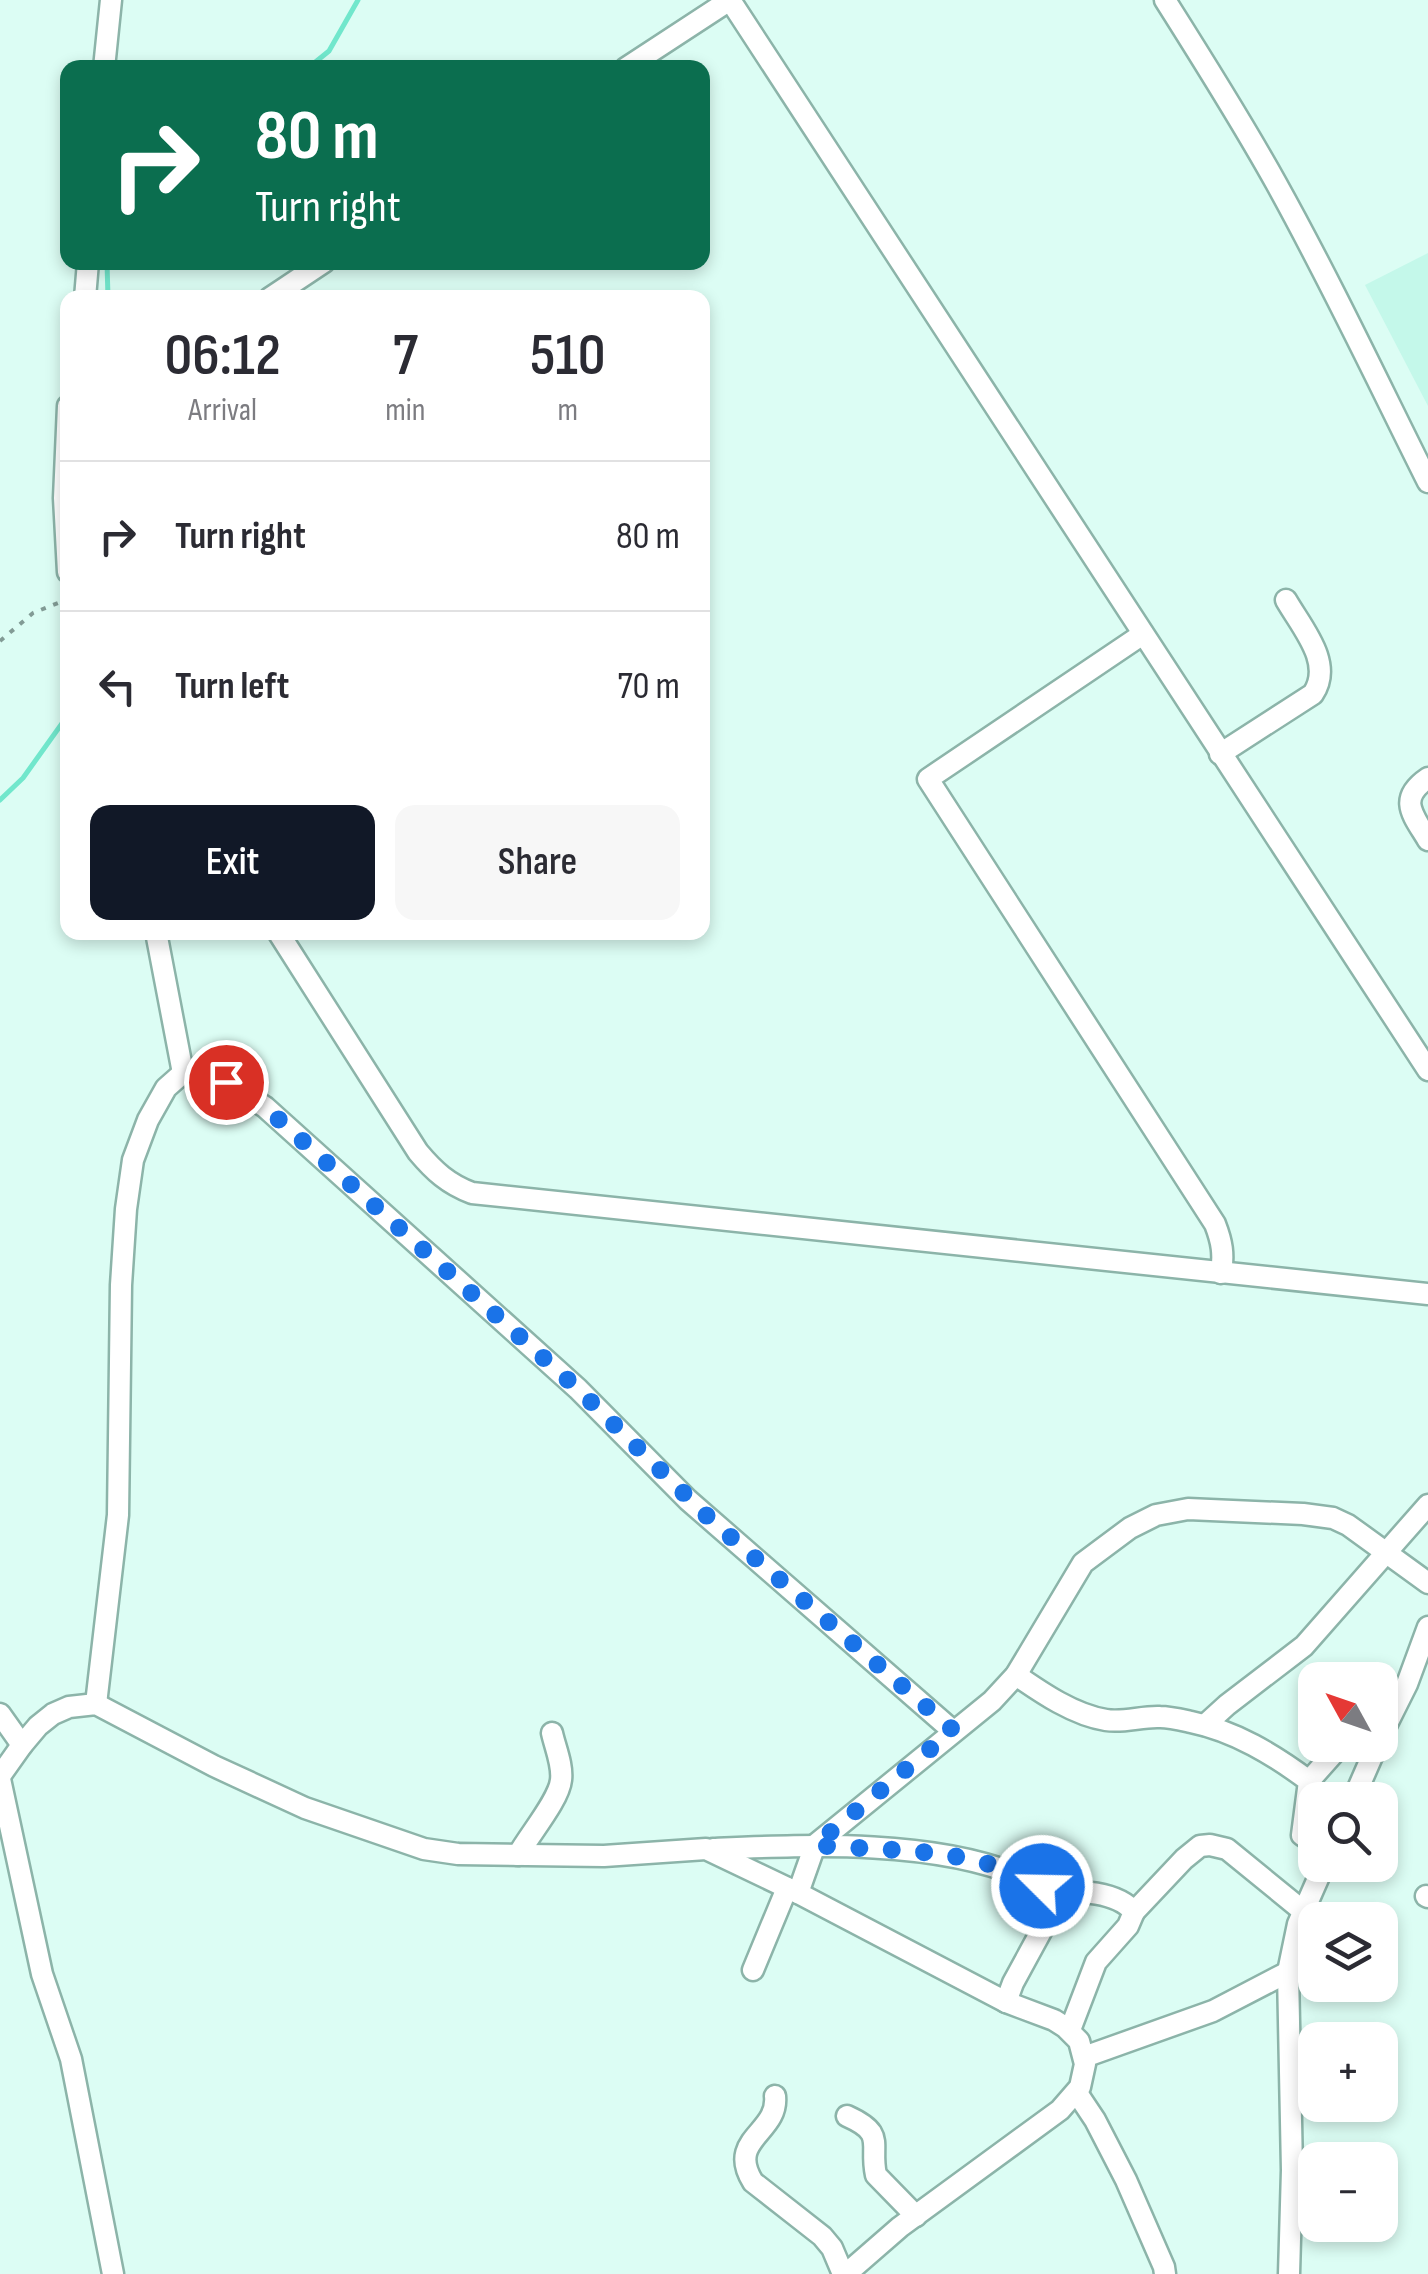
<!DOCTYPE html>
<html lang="en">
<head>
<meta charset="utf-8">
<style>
	body { margin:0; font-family:"Sofia Sans Condensed",sans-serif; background:#f7f7f7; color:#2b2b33; height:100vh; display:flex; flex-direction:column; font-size:38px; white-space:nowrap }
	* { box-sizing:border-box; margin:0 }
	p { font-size:32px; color:#7c7c81 }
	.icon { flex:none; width:55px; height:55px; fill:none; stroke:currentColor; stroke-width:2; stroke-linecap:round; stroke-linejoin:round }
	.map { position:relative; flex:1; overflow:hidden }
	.drawer { position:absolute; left:60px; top:290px; width:650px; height:650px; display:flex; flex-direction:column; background:#fff; border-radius:20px; box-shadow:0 5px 15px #0003 }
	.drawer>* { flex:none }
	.top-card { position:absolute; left:60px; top:60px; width:650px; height:210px; border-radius:20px; box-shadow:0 5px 15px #0003; background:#0b6e4f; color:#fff; overflow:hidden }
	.needle { width:65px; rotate:310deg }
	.buttons { position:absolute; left:1298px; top:1662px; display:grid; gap:20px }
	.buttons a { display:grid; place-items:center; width:100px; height:100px; border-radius:20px; background:#fff; box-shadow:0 5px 15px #0003; font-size:50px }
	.pin { position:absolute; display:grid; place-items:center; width:85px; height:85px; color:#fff; margin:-42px; border:5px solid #fff; border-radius:50%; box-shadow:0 2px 10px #0007 }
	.me { position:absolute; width:110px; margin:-55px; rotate:293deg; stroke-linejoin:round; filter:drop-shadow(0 0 8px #0008) }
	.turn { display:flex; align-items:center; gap:35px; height:210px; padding:0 30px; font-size:45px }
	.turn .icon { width:130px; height:130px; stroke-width:2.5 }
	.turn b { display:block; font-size:70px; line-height:85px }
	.eta { display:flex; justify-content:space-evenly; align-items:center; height:170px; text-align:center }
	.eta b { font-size:60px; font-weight:600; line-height:70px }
	.action { display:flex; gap:20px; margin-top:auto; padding:20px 30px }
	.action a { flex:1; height:115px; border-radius:20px; background:#111827; color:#fff; font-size:40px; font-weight:600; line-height:115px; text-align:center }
	.action a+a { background:#f7f7f7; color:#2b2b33 }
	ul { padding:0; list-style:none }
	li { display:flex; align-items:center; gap:30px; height:150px; padding:0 30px; border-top:2px solid #e1e1e2 }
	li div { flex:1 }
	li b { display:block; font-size:38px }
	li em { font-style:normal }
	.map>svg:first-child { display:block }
	.built { fill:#c4f8ea }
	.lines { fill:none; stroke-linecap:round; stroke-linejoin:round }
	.stream { stroke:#71e7cc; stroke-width:5 }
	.minor-casing { stroke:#8cb4a9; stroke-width:25 }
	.path { stroke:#829b95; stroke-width:4; stroke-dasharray:5 8; stroke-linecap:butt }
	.minor { stroke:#fff; stroke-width:20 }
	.route { stroke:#1a73e8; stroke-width:18; stroke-dasharray:0 32.4 }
</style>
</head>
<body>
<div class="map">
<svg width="1428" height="2274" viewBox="0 0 1428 2274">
	<rect width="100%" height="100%" fill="#dcfdf4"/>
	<polygon class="built" points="1428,253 1428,406 1365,285"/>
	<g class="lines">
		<g class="stream">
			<polyline points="308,68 329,51 358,0"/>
			<polyline points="107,262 108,298"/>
			<polyline points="0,800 23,778 68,715"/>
		</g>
		<defs>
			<g id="minor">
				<polyline points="730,0 1428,1070"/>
				<path d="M1165,0c38,60 76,120 111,183 54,97 102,199 152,299"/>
				<polyline points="104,68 111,0"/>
				<polyline points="626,68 730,0"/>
				<polyline points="85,298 88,262"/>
				<polyline points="270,298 324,262"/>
				<polyline points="68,406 64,498 68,572"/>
				<path d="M1143,634l-215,145 287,445c7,18 9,30 6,49"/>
				<path d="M1220,754l93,-60c21,-31 -11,-66 -27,-94"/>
				<path d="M1428,778c-31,21 -15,37 0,62"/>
				<polyline points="156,932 183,1073"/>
				<path d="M278,932l140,220c16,19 30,32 54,41l956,101"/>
				<path d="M1016,1675c26,18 58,40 90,45 18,3 36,-4 54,-3 10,0 22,3 31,5 44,9 83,33 118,59l-7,54 13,9"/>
				<path d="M96,1704l22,-189 3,-230 5,-76 7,-49 15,-40 18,-32 17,-15c33,0 55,16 82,34l313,282 110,111 265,231"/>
				<polyline points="0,1714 22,1745"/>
				<polyline points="1205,1725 1227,1705 1304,1646 1428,1505"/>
				<polyline points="1380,1738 1407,1684 1428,1627"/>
				<polyline points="0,1776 22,1745 38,1726 53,1714 69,1707 96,1704 214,1766 305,1808 424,1849 458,1854 604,1856 706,1849 798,1893 1006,2002 1054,2020 1065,2027 1079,2041 1085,2064 1080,2087 1060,2110 900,2227 846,2274"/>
				<polyline points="0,1779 42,1974 71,2059 113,2274"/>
				<polyline points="1309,1781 1341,1745"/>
				<polyline points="1353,1800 1377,1745"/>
				<path d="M713,1849c96,-4 220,-10 310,28 15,7 29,11 33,27l-43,79 -7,19"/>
				<path d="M518,1855c11,-20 41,-55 43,-75 2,-15 -6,-33 -9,-47"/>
				<polyline points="798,1893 815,1845 992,1701 1016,1675 1083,1563 1130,1528 1156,1515 1188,1509 1303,1514 1333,1518 1348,1525 1428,1583"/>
				<path d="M1053,1894c24,-5 65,-2 81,18l-6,14 -32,36 -26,68"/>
				<polyline points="1426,1896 1428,1897"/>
				<polyline points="1134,1912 1184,1859 1200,1846 1210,1845 1227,1849 1303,1911"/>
				<polyline points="753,1970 787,1888"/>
				<polyline points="1084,2057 1213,2011 1288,1972"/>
				<polyline points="1077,2093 1095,2120 1126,2180 1164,2267 1165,2274"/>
				<path d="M775,2096c4,37 -49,43 -22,86l69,54 10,12 11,26"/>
				<path d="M847,2116c40,18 22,27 29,59l40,41"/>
				<polyline points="1289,2274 1292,2170 1288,1972 1298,1924 1324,1865"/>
			</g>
		</defs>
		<use href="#minor" class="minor-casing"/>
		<polyline class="path" points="0,641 33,613 68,599"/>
		<use href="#minor" class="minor"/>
	</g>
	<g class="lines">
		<path class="route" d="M226,1082l40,26 312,281 132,130 243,211 -138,115c54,5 110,3 162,16 23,5 44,15 65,25"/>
	</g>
</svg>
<div class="buttons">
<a><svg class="needle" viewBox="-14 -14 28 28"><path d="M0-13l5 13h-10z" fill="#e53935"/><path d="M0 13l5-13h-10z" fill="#7c7c81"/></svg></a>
<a><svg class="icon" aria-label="search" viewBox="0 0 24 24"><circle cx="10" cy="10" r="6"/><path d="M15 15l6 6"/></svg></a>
<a><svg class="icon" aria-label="layers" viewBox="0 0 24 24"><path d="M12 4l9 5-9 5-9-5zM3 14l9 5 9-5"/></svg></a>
<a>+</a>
<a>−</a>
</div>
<div class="pin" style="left:226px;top:1082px;background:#d93025"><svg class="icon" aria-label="arrive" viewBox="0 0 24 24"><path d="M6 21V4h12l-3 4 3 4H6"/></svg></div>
<svg class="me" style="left:1042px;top:1886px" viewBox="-20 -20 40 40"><circle r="17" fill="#1a73e8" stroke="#fff" stroke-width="3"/><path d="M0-11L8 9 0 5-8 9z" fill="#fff"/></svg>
<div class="top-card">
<div class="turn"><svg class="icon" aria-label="right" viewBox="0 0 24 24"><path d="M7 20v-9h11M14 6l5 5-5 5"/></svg><div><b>80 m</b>Turn right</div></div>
</div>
<section class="drawer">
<div class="eta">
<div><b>06:12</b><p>Arrival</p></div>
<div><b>7</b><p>min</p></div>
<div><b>510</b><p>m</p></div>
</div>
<ul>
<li><svg class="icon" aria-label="right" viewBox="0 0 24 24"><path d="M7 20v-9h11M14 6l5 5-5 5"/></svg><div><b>Turn right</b></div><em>80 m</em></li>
<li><svg class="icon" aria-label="left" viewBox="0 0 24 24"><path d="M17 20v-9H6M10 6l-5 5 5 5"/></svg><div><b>Turn left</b></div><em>70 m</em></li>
</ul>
<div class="action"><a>Exit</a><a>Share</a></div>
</section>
</div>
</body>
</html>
